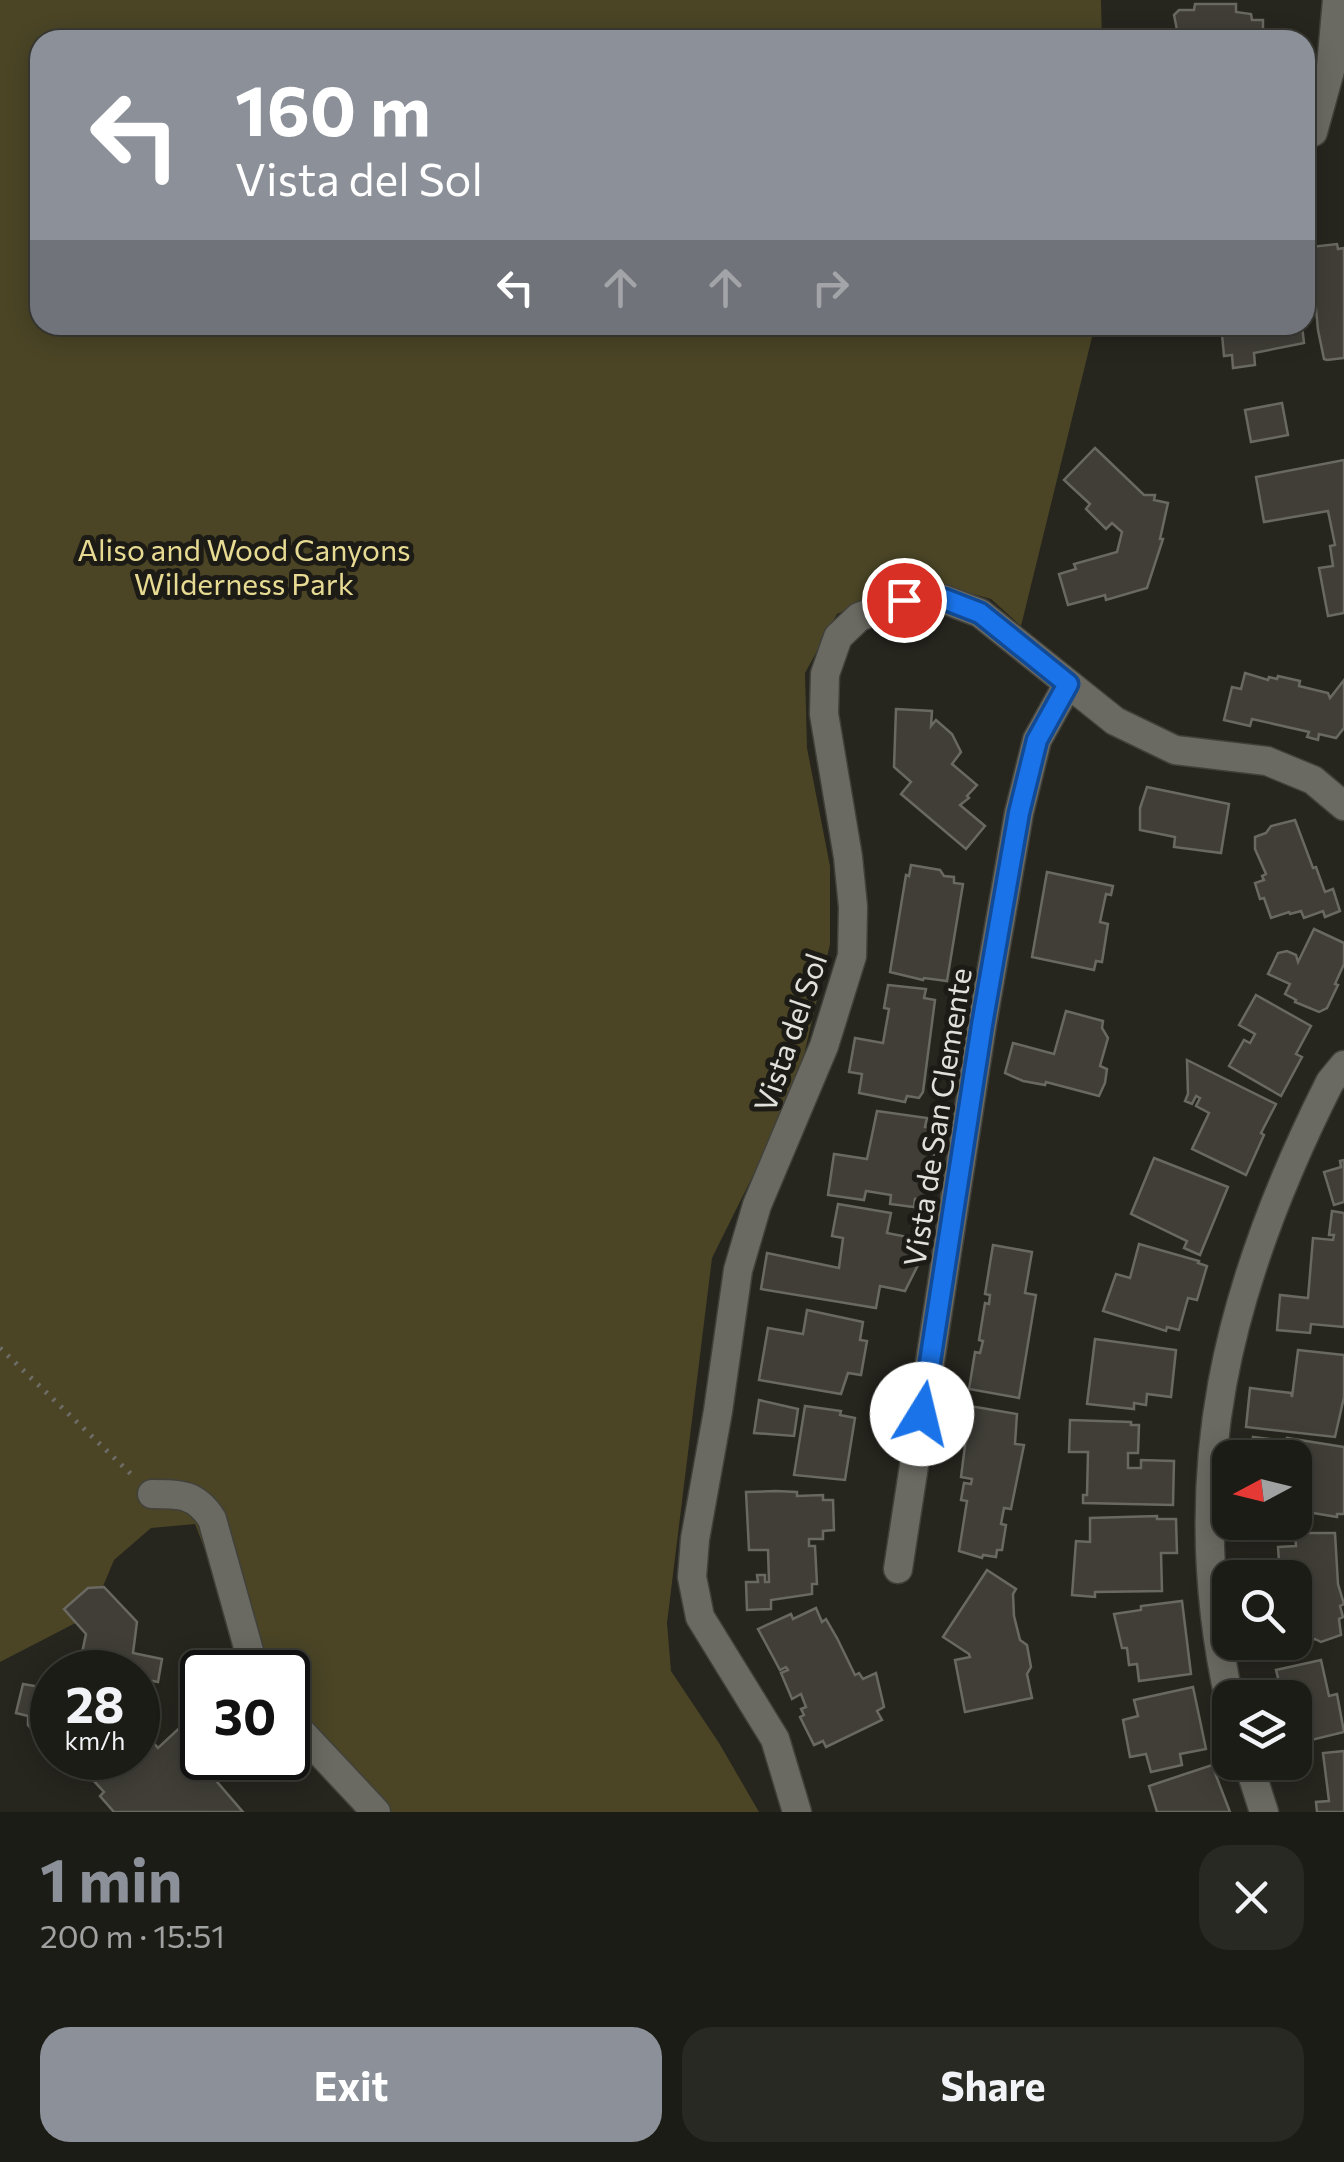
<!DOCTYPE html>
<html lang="en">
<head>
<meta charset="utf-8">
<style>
	body { margin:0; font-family:Commissioner,sans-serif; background:#292923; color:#f1f3f6; height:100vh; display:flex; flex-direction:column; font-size:38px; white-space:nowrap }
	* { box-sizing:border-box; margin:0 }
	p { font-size:32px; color:#a0a1a1 }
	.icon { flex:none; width:55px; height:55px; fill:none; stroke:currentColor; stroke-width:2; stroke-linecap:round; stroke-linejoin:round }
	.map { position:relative; height:1812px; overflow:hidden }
	.side { display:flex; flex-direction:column; background:#1c1c16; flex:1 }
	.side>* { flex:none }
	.top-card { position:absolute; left:30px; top:30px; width:1285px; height:305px; border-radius:30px; box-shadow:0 5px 25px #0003,0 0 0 2px #3a3a35; background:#8c9099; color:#fff; overflow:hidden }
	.needle { width:65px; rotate:263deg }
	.fabs { position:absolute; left:1212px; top:1440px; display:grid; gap:20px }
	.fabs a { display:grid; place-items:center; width:100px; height:100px; border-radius:20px; background:#1c1c16; box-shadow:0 5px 25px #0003,0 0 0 2px #3a3a35; font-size:50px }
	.speed { position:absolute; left:30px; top:1650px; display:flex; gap:20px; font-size:50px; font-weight:700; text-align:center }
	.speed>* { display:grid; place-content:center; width:130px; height:130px; border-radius:50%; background:#1c1c16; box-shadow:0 5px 25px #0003,0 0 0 2px #3a3a35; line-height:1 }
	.speed small { font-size:25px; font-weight:400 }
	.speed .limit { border:5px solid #111; border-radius:15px; background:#fff; color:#111 }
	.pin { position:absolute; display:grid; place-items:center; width:85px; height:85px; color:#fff; margin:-42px; border:5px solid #fff; border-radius:50%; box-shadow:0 2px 10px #0007 }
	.me { position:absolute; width:110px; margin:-55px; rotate:9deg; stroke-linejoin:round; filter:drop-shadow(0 0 8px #0008) }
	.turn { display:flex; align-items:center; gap:35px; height:210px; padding:0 40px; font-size:45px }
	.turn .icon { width:130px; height:130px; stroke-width:2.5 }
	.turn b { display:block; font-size:70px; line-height:85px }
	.lanes { display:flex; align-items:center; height:95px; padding:0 40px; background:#0003; justify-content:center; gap:50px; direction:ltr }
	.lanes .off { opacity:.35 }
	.round { display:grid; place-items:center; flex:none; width:105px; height:105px; border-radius:30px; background:#292923 }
	.overview { display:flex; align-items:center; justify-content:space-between; height:170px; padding:0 40px }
	h1 { font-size:60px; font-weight:700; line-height:75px; color:#8c9099 }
	.cta { display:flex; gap:20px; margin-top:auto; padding:20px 40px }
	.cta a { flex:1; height:115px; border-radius:30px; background:#8c9099; color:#fff; font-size:40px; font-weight:700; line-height:115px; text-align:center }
	.cta a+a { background:#292923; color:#f1f3f6 }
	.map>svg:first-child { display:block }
	.green { fill:#4b4526 }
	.building { fill:#403e37; stroke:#6a6961; stroke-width:2.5 }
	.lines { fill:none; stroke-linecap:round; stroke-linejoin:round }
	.minor-casing { stroke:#41413b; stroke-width:31 }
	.path { stroke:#6d6c66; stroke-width:5; stroke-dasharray:2.5 8; stroke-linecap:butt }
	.minor { stroke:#6b6a62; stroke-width:28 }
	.route-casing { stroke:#114b97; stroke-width:25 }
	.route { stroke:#1a73e8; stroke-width:18 }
	.labels { text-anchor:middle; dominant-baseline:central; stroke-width:10; stroke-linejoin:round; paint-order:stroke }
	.park-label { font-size:30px; fill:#e7da92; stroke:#1c1b15 }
	.street-label { font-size:30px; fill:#e1e1dc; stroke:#1c1b15 }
</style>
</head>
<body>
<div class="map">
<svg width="1344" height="1812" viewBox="0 0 1344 1812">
	<rect width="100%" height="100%" fill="#26251e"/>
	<polygon class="green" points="0,0 1101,0 1102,40 40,40 40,325 1095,325 1021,626 991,599 916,578 837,614 805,673 807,748 830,866 830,944 796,1089 712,1258 667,1623 671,1671 719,1743 759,1812 371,1812 288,1736 288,1672 252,1672 195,1524 151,1528 114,1560 91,1615 0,1662"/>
	<g class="building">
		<polygon points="1195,4 1236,4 1236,12 1251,14 1252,20 1263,20 1263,40 1179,40 1174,15 1179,10 1194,10"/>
		<polygon points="1337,244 1338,249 1344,248 1344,358 1327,360 1324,359 1318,330 1310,247"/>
		<polygon points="1206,325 1302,325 1304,343 1254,353 1255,365 1233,368 1232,355 1224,356 1222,334 1207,335"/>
		<polygon points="1282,403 1288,435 1251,442 1245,410"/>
		<polygon points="1095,448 1144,495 1155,495 1154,500 1168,503 1160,539 1163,539 1147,588 1106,600 1105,595 1068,605 1059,574 1076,569 1074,564 1117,552 1122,532 1112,523 1106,529 1086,509 1090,504 1064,480"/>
		<polygon points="1344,460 1344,613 1328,616 1319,568 1333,566 1330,546 1335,545 1328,511 1264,522 1256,477"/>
		<polygon points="1245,673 1268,680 1269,677 1277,679 1278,676 1300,681 1299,686 1328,693 1330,698 1344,680 1344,728 1336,738 1319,734 1318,740 1307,737 1309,732 1252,719 1250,726 1224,720 1232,687 1241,689"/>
		<polygon points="896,709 932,711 931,726 936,720 952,734 961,752 952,764 977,785 967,796 969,798 960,805 985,826 966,849 901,794 911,782 894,767"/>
		<polygon points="1147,787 1229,804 1221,853 1174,847 1175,837 1140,830 1140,808"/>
		<polygon points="1295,820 1313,868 1316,867 1325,892 1333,889 1340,911 1325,917 1323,911 1304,918 1301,911 1290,914 1289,912 1271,918 1264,898 1260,899 1255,883 1264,880 1262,876 1266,874 1255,849 1255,837 1266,833 1271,826"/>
		<polygon points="911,865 940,870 944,876 954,877 954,883 963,884 947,981 924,978 923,980 890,972 906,875 909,876"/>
		<polygon points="1047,872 1113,886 1111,895 1106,894 1100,922 1108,924 1102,962 1096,961 1094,970 1032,957"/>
		<polygon points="1314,929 1344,943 1344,964 1335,984 1338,985 1327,1008 1319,1012 1295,1002 1296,1000 1285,994 1290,984 1268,974 1278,953 1287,951 1296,955 1298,962"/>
		<polygon points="888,985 926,989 924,998 935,1000 923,1092 919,1098 907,1096 905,1102 859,1093 862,1074 849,1072 855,1038 883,1043 889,1009 884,1008"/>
		<polygon points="1256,995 1311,1026 1296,1054 1302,1057 1281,1096 1229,1066 1244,1040 1250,1043 1255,1034 1239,1025"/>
		<polygon points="1066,1011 1103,1021 1102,1028 1108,1038 1100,1066 1107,1069 1105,1083 1099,1096 1046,1082 1045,1085 1023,1081 1005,1073 1013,1043 1054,1054"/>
		<polygon points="1187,1060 1276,1104 1261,1133 1264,1135 1246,1175 1192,1149 1209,1113 1196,1106 1200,1098 1196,1096 1192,1104 1185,1101 1188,1094"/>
		<polygon points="877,1111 927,1118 925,1127 934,1128 933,1133 937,1134 927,1201 915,1199 914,1207 890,1204 891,1195 866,1191 864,1200 828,1195 834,1154 867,1159"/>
		<polygon points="1154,1158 1228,1187 1200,1255 1184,1248 1187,1241 1131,1214"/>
		<polygon points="1344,1160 1344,1202 1334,1205 1324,1172 1341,1167 1340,1161"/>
		<polygon points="838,1204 891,1213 887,1233 913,1238 918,1265 905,1291 880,1286 876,1308 761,1289 767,1253 839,1268 843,1238 832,1236"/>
		<polygon points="1332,1211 1344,1213 1344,1327 1311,1324 1310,1333 1277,1330 1280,1295 1308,1298 1313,1238 1333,1240 1334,1235 1329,1235"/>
		<polygon points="1139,1244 1199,1261 1198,1263 1207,1266 1197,1300 1188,1298 1179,1330 1167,1327 1166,1331 1103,1311 1116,1274 1130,1278"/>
		<polygon points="993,1245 1032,1252 1025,1293 1036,1295 1019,1398 969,1389 975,1352 980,1353 983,1341 979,1340 985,1303 989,1304 990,1295 985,1294"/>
		<polygon points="807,1310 863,1322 860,1340 867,1341 861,1375 848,1373 841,1394 759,1380 768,1328 803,1334"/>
		<polygon points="1095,1339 1176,1350 1171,1397 1147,1394 1146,1405 1134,1403 1134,1409 1087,1404"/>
		<polygon points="1298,1350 1344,1355 1344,1397 1335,1437 1246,1427 1250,1388 1291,1393 1292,1397"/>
		<polygon points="759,1400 798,1409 794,1436 754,1433"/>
		<polygon points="805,1406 841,1411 840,1415 855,1418 845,1480 794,1475"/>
		<polygon points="970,1406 1017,1414 1015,1444 1024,1445 1011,1509 1004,1508 1001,1524 1006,1525 1002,1550 997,1550 996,1557 983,1555 982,1558 959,1551 967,1501 961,1500 964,1483 971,1484 972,1479 961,1477"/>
		<polygon points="1070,1420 1131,1422 1131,1425 1139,1425 1138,1453 1128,1453 1128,1468 1141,1468 1141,1460 1174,1461 1173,1505 1083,1503 1083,1495 1087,1495 1088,1452 1069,1452"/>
		<polygon points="1253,1437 1286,1441 1287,1438 1344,1447 1344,1514 1337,1514 1337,1517 1295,1510 1295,1458 1250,1458"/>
		<polygon points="776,1491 797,1492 797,1496 823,1495 823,1500 833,1500 834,1530 823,1531 823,1539 809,1539 809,1546 815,1546 817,1584 812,1584 812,1594 771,1600 771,1609 747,1610 746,1582 758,1582 757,1575 765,1575 765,1582 769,1582 768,1550 749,1550 746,1492"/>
		<polygon points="1157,1516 1157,1519 1176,1519 1177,1553 1161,1553 1162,1591 1095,1592 1095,1597 1072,1595 1076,1541 1090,1542 1090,1518"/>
		<polygon points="1295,1533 1335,1533 1338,1584 1344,1604 1340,1606 1343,1617 1339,1619 1341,1635 1321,1642 1315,1639 1301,1643 1272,1655 1266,1642 1295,1642 1295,1611 1304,1609 1295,1578 1280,1577 1278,1547 1296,1546"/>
		<polygon points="987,1570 1016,1589 1013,1594 1014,1616 1020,1640 1027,1645 1031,1667 1027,1674 1032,1698 965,1712 955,1660 970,1657 969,1654 943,1637"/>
		<polygon points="104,1587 137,1622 133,1653 162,1659 158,1682 138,1678 138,1672 78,1672 86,1634 64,1609 88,1588"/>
		<polygon points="1182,1601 1191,1674 1139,1681 1137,1664 1129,1665 1127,1648 1122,1648 1114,1614 1141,1610 1141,1606"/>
		<polygon points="816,1608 822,1622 826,1619 837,1638 855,1675 859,1673 863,1679 876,1673 884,1707 877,1711 882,1720 826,1747 823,1741 814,1745 800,1717 804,1715 801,1709 806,1707 801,1694 792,1699 781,1673 788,1670 786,1667 780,1670 758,1629 791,1614 793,1619"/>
		<polygon points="1321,1660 1329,1696 1337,1694 1344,1732 1295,1744 1295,1698 1283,1698 1276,1670"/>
		<polygon points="23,1684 52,1689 52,1732 48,1736 34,1732 28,1725 28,1716 16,1713"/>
		<polygon points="1193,1687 1206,1749 1180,1754 1182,1765 1151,1772 1146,1754 1130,1757 1123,1720 1138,1716 1134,1700"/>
		<polygon points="189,1719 202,1735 202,1758 222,1758 227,1763 212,1776 243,1812 114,1812 100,1796 104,1792 94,1781 90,1768 103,1758 138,1758 139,1726 158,1748"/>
		<polygon points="1344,1751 1344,1812 1317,1812 1316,1802 1329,1801 1323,1753"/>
		<polygon points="1212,1765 1230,1812 1157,1812 1149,1786"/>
	</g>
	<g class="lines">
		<defs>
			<g id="minor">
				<polyline points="1313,132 1331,67 1337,0"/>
				<path d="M152,1494c29,0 44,0 60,25l39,139 9,14"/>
				<polyline points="898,1569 982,1025 1019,813 1037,740 1068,684"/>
				<path d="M1230,1703c-51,-227 -3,-417 100,-621l14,-17"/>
				<polyline points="288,1718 376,1812"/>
				<polyline points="1248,1762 1264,1812"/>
				<polyline points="797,1812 775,1739 700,1617 692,1577 695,1539 718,1411 738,1270 757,1205 824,1046 852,956 853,907 848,857 824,714 825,674 838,637 859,617 905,600 943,599 980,613 1115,721 1175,750 1267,761 1313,780 1344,806"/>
			</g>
		</defs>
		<use href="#minor" class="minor-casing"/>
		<polyline class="path" points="0,1348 131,1474"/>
		<use href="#minor" class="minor"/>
	</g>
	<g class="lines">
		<defs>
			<polyline id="route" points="904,600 944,599 980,613 1068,684 1037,740 1019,813 982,1025 922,1414"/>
		</defs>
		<use href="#route" class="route-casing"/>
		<use href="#route" class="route"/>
	</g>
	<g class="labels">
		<g class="park-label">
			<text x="244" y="548">Aliso and Wood Canyons<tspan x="244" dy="34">Wilderness Park</tspan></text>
		</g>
		<g class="street-label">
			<text transform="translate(789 1032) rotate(-71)">Vista del Sol</text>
			<text transform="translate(936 1117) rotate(-81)">Vista de San Clemente</text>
		</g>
	</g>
</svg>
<div class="fabs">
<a><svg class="needle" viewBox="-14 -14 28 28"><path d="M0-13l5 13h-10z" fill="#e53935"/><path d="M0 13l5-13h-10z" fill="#a0a1a1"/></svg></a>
<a><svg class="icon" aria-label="search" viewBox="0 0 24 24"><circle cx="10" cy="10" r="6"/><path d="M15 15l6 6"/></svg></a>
<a><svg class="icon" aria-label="layers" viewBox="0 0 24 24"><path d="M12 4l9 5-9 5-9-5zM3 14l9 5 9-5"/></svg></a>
</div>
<div class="speed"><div>28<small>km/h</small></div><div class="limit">30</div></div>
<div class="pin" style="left:904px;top:600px;background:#d93025"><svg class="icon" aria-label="arrive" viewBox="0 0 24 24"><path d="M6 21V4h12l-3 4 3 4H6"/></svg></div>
<svg class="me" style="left:922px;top:1414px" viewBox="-20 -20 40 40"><circle r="19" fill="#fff"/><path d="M0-13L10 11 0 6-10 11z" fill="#1a73e8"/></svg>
<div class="top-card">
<div class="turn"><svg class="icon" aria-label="left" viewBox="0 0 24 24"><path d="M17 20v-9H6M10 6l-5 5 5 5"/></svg><div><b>160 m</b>Vista del Sol</div></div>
<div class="lanes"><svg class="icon" aria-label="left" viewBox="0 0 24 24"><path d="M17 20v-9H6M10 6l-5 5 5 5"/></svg><svg class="icon off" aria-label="ahead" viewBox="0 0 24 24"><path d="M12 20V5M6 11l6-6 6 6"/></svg><svg class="icon off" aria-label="ahead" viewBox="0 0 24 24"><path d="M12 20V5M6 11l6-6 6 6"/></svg><svg class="icon off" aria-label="right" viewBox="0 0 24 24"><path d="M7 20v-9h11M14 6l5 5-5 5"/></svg></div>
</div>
</div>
<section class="side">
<div class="overview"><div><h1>1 min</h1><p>200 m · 15:51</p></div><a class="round"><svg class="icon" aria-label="close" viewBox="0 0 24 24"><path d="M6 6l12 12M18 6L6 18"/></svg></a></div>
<div class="cta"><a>Exit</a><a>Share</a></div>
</section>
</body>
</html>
